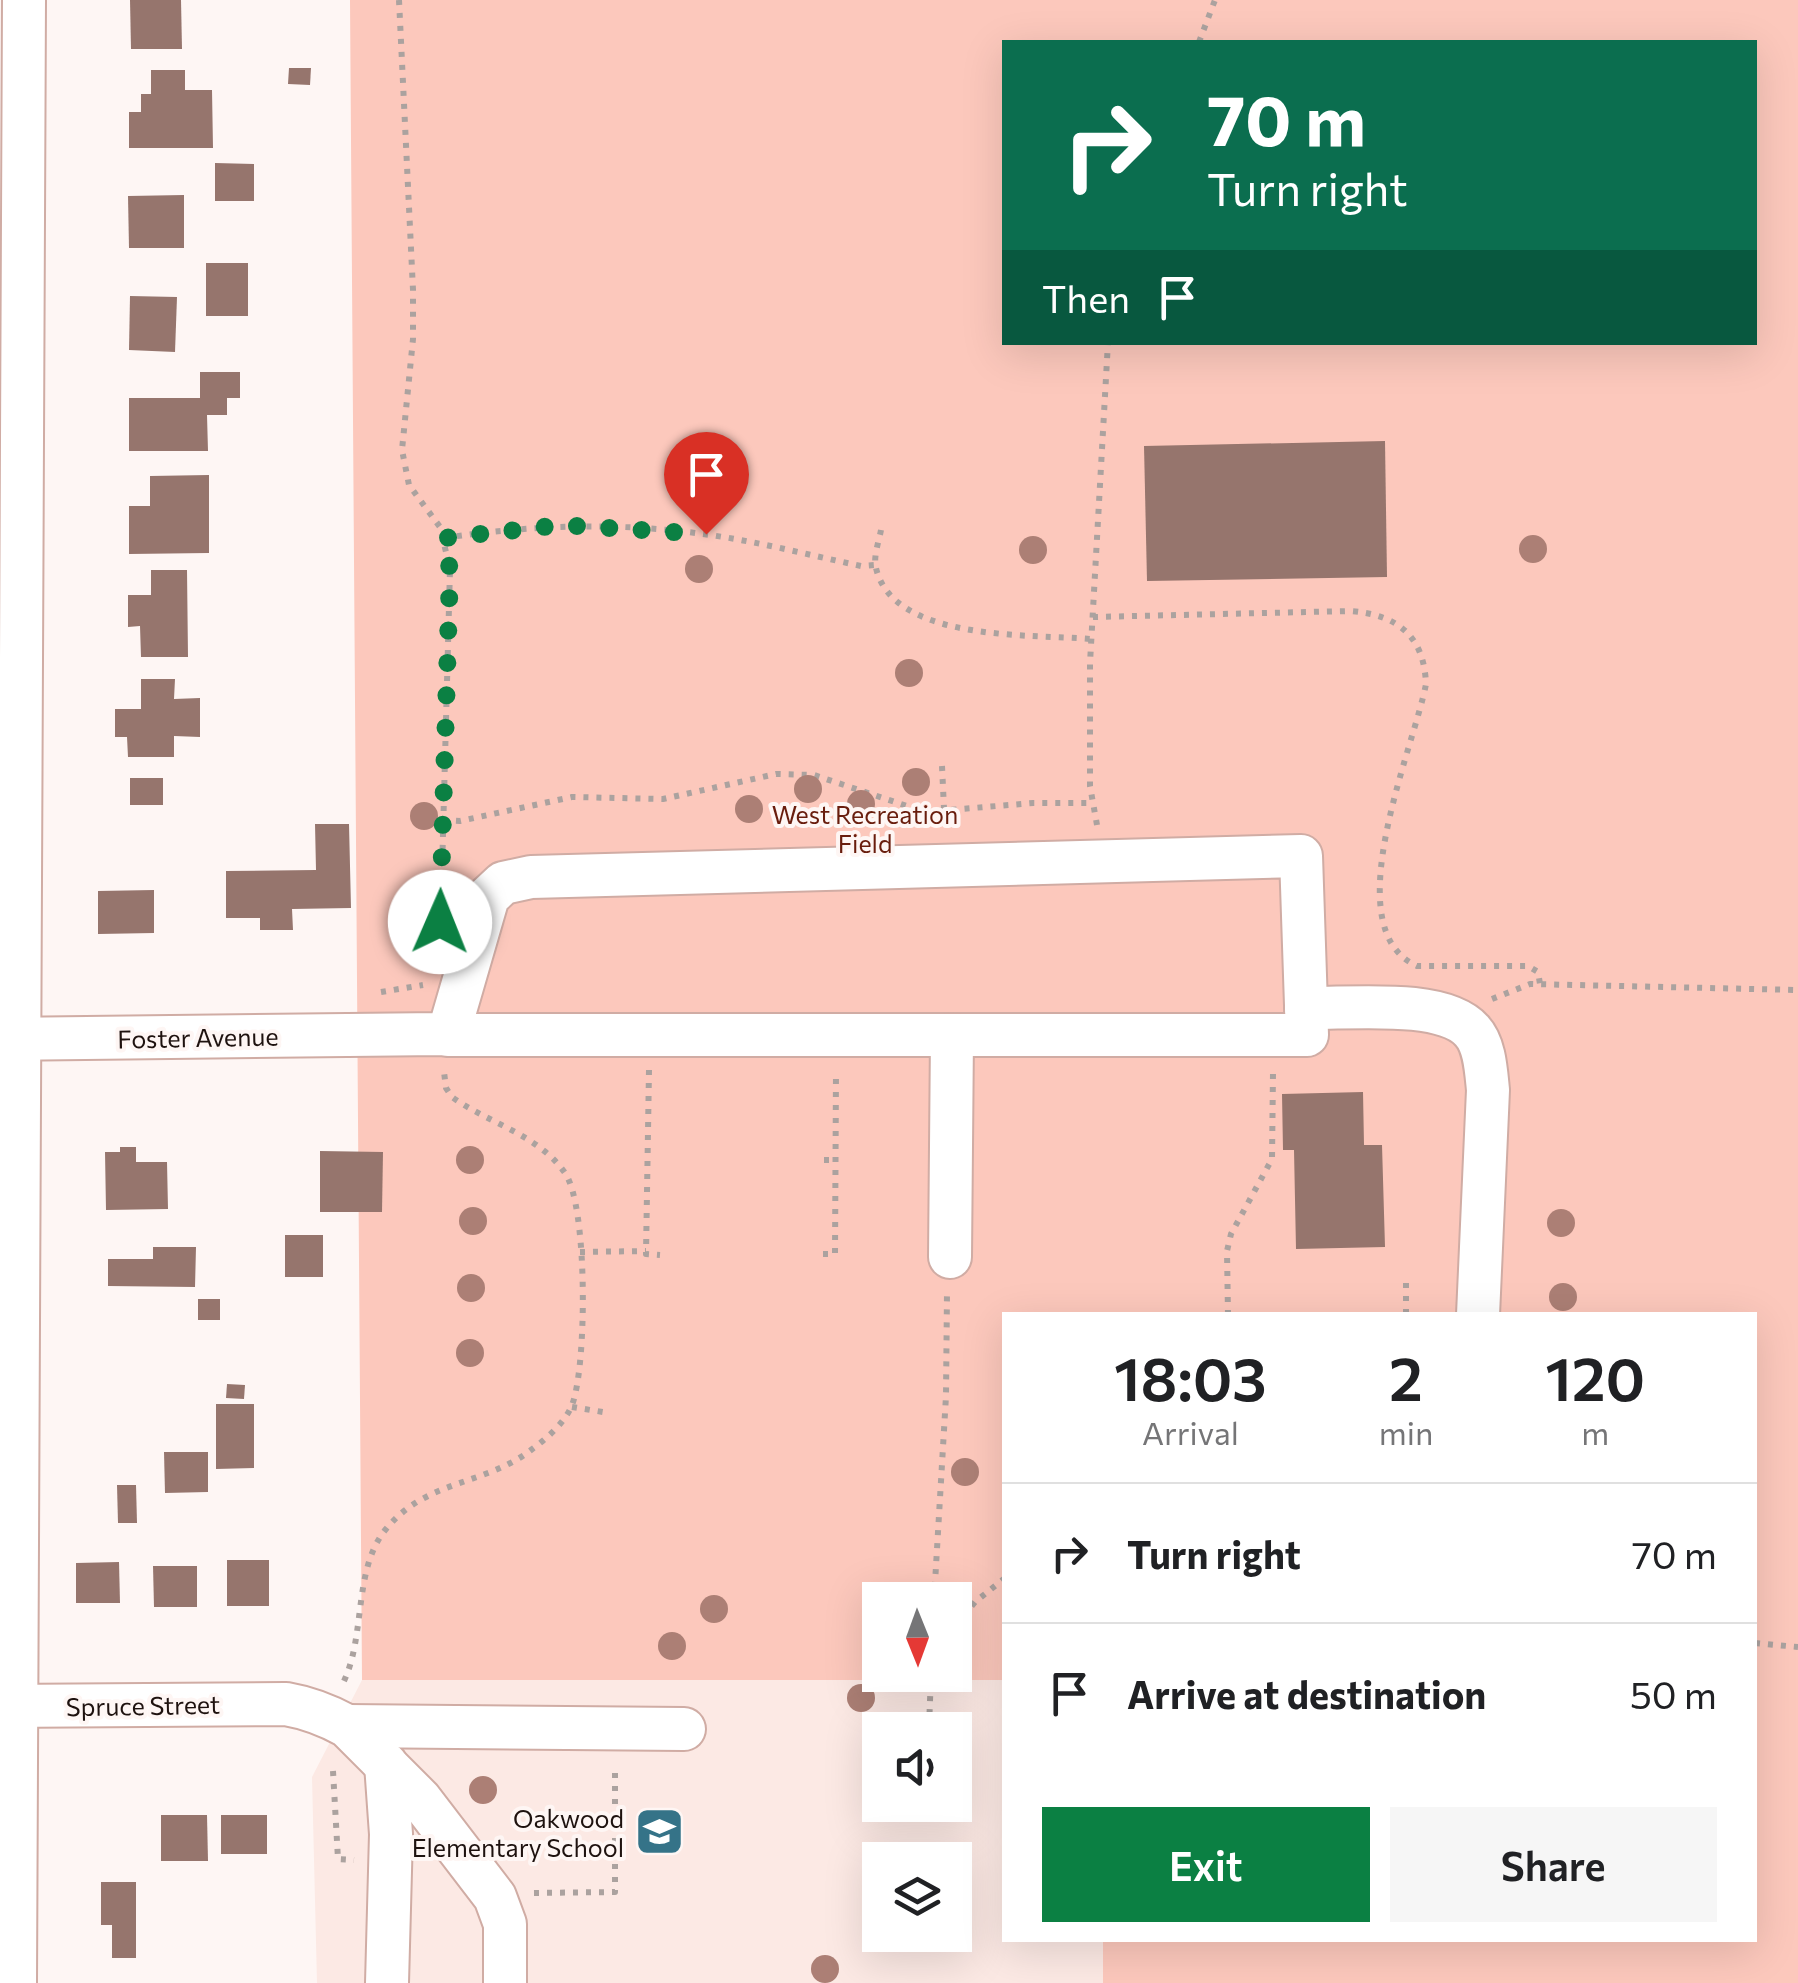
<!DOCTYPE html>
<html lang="en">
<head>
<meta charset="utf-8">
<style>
	body { margin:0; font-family:Commissioner,sans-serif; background:#f6f6f6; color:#202124; height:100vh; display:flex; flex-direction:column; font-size:38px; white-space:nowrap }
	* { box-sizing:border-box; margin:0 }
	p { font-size:32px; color:#757577 }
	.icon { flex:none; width:55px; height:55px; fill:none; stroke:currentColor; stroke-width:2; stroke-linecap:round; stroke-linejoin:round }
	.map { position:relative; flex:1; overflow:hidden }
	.panel { position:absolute; left:1002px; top:1312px; width:755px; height:630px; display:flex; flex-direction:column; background:#fff; border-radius:0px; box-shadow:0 10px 40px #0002 }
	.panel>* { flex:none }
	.guide { position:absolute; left:1002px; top:40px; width:755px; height:305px; border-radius:0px; box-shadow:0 10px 40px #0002; background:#0b6e4f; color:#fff; overflow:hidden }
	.needle { width:65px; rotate:179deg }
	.fabs { position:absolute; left:862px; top:1582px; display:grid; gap:20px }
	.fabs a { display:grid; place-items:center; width:110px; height:110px; border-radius:0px; background:#fff; box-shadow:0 10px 40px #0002; font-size:50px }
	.pin { position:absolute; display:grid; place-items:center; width:85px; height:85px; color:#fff; margin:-102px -42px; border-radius:50% 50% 50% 0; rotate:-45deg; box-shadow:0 0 10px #0007 }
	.pin .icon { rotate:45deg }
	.me { position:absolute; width:110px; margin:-55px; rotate:1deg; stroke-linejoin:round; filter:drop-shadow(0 0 8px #0008) }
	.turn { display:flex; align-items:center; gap:35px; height:210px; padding:0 40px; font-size:45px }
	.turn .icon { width:130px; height:130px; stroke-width:2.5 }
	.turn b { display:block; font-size:70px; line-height:85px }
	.then { display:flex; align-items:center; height:95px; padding:0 40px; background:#0003; gap:20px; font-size:38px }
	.eta { display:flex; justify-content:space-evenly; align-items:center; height:170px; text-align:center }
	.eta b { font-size:60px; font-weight:600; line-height:70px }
	.button { display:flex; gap:20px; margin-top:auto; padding:20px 40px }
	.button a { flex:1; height:115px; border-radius:0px; background:#0b8043; color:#fff; font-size:40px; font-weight:600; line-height:115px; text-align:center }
	.button a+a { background:#f6f6f6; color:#202124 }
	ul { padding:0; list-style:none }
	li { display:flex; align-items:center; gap:30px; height:140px; padding:0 40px; border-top:2px solid #e0e0e0 }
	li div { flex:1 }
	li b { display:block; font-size:38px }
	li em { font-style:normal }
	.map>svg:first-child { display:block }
	.built { fill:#fce9e4; fill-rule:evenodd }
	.green { fill:#fcc8bc; fill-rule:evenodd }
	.building { fill:#96756d }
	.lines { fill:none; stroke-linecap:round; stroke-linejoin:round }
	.minor-casing { stroke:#d0aca4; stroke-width:46 }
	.path { stroke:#aba29f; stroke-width:6; stroke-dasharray:5 8; stroke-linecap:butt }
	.minor { stroke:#fff; stroke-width:42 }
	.tree { fill:#ac7f75 }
	.route { stroke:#0b8043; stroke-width:18; stroke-dasharray:0 32.4 }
	.labels { text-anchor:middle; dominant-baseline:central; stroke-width:8; stroke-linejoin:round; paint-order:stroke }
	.park-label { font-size:25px; fill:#691d0d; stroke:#fef6f4 }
	.street-label { font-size:25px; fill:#1e120f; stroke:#fef6f4 }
	.poi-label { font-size:25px; fill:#1e120f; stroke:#fef6f4; text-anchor:end }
</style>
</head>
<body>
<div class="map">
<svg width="1798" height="1983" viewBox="0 0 1798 1983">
	<rect width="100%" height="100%" fill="#fef6f4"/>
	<path class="built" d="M362,1680h643v260h98v43h-786l-5,-206zM880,1730h75v75h-75zM880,1860h75v75h-75z"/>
	<path class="green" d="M350,0h1448v1983h-695v-43h652v-625h-750v365h-643zM1005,42h750v300h-750zM880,1600h75v75h-75z"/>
	<g class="building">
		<polygon points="130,0 181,0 182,49 131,49"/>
		<polygon points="289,68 311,68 310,85 288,84"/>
		<polygon points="151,70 185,70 185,90 212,90 213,148 129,148 129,112 141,112 141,94 151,94"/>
		<polygon points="215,163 254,164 254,201 215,201"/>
		<polygon points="184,195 184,248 129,248 128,196"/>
		<rect x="206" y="263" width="42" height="53"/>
		<polygon points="130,296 177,297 175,352 129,350"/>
		<polygon points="200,372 240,372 240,398 227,398 227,415 207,415 208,451 129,451 129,398 200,398"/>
		<polygon points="1385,441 1387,577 1147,581 1144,446"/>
		<polygon points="209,475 209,553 129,554 129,506 150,506 150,476"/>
		<polygon points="151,570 187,570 188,657 141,657 140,626 128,627 128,595 151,595"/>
		<polygon points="141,679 175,679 174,699 200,698 200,737 174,736 174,757 128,757 127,737 115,737 115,709 141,709"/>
		<rect x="130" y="778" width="33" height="27"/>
		<polygon points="315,824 349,824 351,908 292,909 293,930 260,930 260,918 226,918 226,871 316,870"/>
		<polygon points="154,890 154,933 98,934 98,891"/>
		<polygon points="1363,1092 1364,1145 1382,1145 1385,1247 1296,1249 1294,1150 1283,1150 1282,1094"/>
		<polygon points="120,1147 136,1147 136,1162 167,1162 168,1209 106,1210 105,1152 120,1152"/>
		<polygon points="320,1151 383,1152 382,1212 320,1212"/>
		<rect x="285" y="1235" width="38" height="42"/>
		<polygon points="153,1247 196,1247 195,1287 108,1286 108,1259 153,1259"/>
		<rect x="198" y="1299" width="22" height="21"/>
		<polygon points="227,1384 245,1385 244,1399 226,1398"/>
		<polygon points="216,1404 254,1404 254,1468 216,1469"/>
		<polygon points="164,1452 208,1452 208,1492 165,1493"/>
		<polygon points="117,1485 136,1485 137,1523 118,1523"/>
		<rect x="227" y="1560" width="42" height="46"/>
		<polygon points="119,1562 120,1603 76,1603 76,1563"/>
		<polygon points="153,1566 197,1566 197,1607 154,1607"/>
		<polygon points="161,1815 207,1815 208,1861 161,1861"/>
		<rect x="221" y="1815" width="46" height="39"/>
		<polygon points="101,1882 136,1882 136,1958 112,1958 112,1925 101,1925"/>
	</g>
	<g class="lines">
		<defs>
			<g id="minor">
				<path d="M1306,1008c43,1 137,-10 166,23 13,14 14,40 16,59l-10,225"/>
				<polyline points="0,1039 441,1034 448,1035 1307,1035 1301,856 531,877 503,883 488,897 448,1035"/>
				<polyline points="950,1257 952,1035"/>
				<path d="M0,1706l286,-2c23,4 41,11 61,22l73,73 75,98 10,27v59"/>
				<polyline points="347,1726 684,1729"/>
				<polyline points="386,1764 391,1834 387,1983"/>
				<polyline points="15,1983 24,0"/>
			</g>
		</defs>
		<use href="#minor" class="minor-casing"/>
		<g class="path">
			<polyline points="399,0 413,290 413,339 402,450 409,485 440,527 450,569 441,910"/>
			<polyline points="1199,42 1215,0"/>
			<path d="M881,530c-2,11 -8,27 -5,38 17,74 155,66 215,71"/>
			<path d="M444,538c87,-13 172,-16 259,-4 53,7 106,21 158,32l14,-1"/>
			<path d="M1093,617l258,-6c47,4 73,25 75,73 -12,64 -92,245 -9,282h111l10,6 2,12"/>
			<polyline points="942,766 945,830"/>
			<polyline points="443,820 460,821 572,797 663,799 776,774 814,775 925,812 1033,803 1092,803"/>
			<polyline points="1097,825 1090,786 1090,663 1108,342"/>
			<polyline points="381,992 423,985"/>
			<polyline points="1492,999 1530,984 1798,990"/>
			<polyline points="649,1070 646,1254 660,1255"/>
			<polyline points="824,1160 835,1160"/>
			<polyline points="580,1252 646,1251"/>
			<polyline points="823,1254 835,1254 836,1072"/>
			<polyline points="1406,1283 1406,1315"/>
			<polyline points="1228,1315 1227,1251 1231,1234 1272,1159 1273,1072"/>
			<polyline points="572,1407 603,1412"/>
			<polyline points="934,1600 946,1396 947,1292"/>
			<polyline points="955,1626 975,1602 1005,1578"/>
			<polyline points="1755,1643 1798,1647"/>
			<path d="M344,1681c22,-47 9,-112 42,-152 41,-50 98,-43 145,-79 15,-11 34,-27 41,-45 15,-38 16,-199 -7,-232 -26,-38 -77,-50 -113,-76l-6,-9 -2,-16"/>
			<polyline points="929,1727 931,1675"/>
			<polyline points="333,1771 338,1859 354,1860"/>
			<polyline points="534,1893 615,1892 615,1766"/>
		</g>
		<use href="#minor" class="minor"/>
	</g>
	<g class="tree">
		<circle cx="1533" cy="549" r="14"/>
		<circle cx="1033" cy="550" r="14"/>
		<circle cx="699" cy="569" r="14"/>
		<circle cx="909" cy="673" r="14"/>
		<circle cx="916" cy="782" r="14"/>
		<circle cx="808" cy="789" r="14"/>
		<circle cx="861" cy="804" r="14"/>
		<circle cx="749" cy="809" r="14"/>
		<circle cx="424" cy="816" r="14"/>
		<circle cx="470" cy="1160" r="14"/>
		<circle cx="473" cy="1221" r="14"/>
		<circle cx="1561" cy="1223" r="14"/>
		<circle cx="471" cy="1288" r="14"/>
		<circle cx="1563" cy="1297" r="14"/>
		<circle cx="470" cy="1353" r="14"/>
		<circle cx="965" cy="1472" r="14"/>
		<circle cx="714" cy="1609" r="14"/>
		<circle cx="672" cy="1646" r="14"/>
		<circle cx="861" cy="1698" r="14"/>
		<circle cx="483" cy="1790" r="14"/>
		<circle cx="825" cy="1969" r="14"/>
	</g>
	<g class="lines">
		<polyline class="route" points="440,922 450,570 444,538 561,525 706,534"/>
	</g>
	<defs>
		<symbol id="school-square" viewBox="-11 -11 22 22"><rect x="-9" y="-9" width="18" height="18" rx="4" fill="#357388" stroke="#fef6f4"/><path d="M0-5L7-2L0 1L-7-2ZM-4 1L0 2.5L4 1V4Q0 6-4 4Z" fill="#fff"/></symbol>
	</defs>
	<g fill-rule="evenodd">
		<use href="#school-square" x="632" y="1804" width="55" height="55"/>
	</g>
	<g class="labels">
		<g class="park-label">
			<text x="865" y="814">West Recreation<tspan x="865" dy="29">Field</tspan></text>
		</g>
		<g class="street-label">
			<text transform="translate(198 1037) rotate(-1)">Foster Avenue</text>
			<text transform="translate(143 1705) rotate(-1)">Spruce Street</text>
		</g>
		<g class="poi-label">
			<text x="624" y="1818">Oakwood<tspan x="624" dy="29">Elementary School</tspan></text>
		</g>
	</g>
</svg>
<div class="fabs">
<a><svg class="needle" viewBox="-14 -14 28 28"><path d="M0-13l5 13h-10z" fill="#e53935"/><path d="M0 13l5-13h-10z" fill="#757577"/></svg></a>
<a><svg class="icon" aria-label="sound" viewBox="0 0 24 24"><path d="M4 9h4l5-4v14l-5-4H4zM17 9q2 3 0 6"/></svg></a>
<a><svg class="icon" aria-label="layers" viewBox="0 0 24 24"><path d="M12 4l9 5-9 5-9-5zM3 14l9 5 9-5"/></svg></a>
</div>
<div class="pin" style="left:706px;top:534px;background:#d93025"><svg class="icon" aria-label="arrive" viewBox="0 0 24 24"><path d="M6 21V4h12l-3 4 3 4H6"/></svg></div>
<svg class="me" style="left:440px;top:922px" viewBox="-20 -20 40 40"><circle r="19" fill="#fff"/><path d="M0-13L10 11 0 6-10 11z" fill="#0b8043"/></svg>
<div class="guide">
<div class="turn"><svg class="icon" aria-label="right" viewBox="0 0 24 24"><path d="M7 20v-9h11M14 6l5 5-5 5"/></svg><div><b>70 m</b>Turn right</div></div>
<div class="then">Then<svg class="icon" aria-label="arrive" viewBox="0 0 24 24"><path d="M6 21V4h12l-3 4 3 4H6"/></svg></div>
</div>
<section class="panel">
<div class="eta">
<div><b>18:03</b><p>Arrival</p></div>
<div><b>2</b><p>min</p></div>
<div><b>120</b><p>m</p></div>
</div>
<ul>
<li><svg class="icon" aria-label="right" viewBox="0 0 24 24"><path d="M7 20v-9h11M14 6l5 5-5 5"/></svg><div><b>Turn right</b></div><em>70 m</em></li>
<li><svg class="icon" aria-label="arrive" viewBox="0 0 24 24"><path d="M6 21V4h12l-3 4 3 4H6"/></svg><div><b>Arrive at destination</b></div><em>50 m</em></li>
</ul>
<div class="button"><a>Exit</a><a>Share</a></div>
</section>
</div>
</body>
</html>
